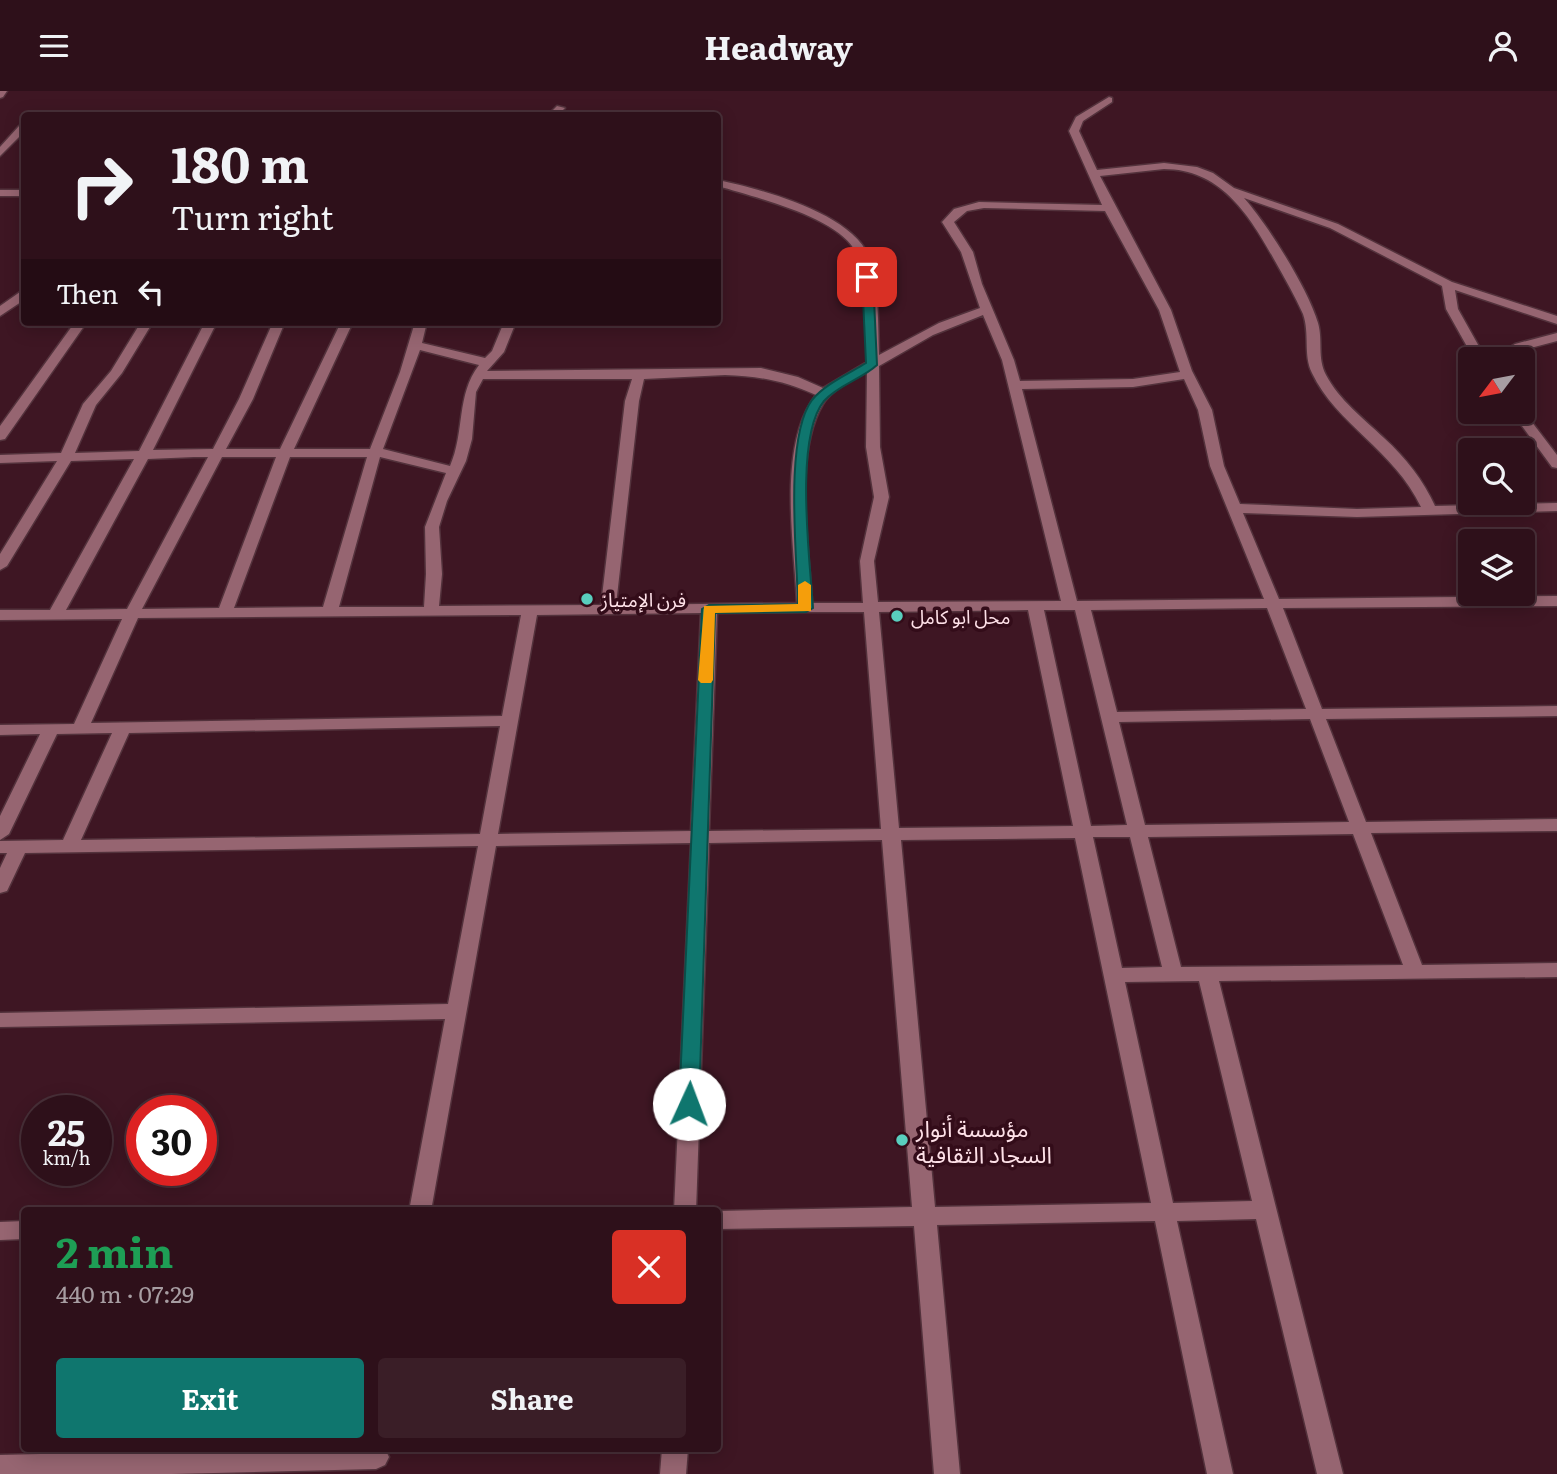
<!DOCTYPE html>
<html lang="en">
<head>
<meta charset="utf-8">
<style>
	body { margin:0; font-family:Literata,"Noto Sans Arabic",serif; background:#3a1e27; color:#f1f3f6; height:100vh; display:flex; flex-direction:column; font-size:26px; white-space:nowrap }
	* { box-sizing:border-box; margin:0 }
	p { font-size:23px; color:#a79da2 }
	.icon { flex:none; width:38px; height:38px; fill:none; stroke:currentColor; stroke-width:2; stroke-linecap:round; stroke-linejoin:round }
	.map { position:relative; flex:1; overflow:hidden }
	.panel { position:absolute; left:21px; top:1116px; width:700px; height:245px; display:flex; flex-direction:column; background:#2e101a; border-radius:7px; box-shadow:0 4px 18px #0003,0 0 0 2px #493039 }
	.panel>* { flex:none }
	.hud { position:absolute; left:21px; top:21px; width:700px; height:214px; border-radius:7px; box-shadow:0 4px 18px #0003,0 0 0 2px #493039; background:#2e101a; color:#f1f3f6; overflow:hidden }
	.needle { width:46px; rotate:238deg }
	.buttons { position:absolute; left:1458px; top:256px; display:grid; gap:14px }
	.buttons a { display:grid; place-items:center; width:77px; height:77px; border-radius:7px; background:#2e101a; box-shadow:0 4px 18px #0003,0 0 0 2px #493039; font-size:35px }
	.speed { position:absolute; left:21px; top:1004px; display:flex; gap:14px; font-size:35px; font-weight:700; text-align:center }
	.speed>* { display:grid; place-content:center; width:91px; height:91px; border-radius:50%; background:#2e101a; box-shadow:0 4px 18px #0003,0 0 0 2px #493039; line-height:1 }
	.speed small { font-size:18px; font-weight:400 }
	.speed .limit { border:10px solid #d22; background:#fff; color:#111 }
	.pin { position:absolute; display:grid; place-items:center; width:60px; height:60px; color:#fff; margin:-30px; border-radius:14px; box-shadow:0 4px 10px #0006 }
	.me { position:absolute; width:77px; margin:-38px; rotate:2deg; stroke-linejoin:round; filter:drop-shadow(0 0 5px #0008) }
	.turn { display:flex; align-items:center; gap:24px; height:147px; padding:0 35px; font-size:32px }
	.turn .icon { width:91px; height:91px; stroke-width:2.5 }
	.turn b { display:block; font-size:49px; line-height:60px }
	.then { display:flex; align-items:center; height:66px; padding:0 35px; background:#0003; gap:14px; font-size:26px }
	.round { display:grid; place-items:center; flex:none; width:74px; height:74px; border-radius:7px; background:#3a1e27 }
	.headline { display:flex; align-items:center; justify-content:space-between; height:119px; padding:0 35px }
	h1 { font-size:42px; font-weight:700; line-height:52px; color:#1e9e55 }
	.action { display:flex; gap:14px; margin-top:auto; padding:14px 35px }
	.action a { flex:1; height:80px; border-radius:7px; background:#0f766e; color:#fff; font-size:28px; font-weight:700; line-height:80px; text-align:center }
	.action a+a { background:#3a1e27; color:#f1f3f6 }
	header { display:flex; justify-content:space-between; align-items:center; height:91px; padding:0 35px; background:#2e101a; font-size:32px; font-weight:700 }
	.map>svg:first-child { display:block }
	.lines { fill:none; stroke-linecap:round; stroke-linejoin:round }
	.street-casing { stroke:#53323c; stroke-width:3 }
	.street { fill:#966571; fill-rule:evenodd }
	.route { fill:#0f766e; stroke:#0a4d48; stroke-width:2 }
	.slow { fill:#f59e0b }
	.poi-dot { fill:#59cebe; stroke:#330c19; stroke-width:2.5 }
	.labels { text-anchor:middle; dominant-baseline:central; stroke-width:7; stroke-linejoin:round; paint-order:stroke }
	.poi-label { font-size:19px; fill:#fee1e8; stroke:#330c19; text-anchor:start }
	.near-poi-label { font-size:23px; fill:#fee1e8; stroke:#330c19; text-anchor:start }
</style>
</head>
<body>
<header><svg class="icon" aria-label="menu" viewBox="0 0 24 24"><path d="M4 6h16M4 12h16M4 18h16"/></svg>Headway<svg class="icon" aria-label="person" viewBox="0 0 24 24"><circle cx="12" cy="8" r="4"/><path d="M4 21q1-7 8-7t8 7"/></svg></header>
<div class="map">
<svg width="1557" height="1383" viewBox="0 0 1557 1383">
	<rect width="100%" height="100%" fill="#3e1623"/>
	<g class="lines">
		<defs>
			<g id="street">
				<polygon points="0,0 7,0 3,6 0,7"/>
				<path d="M1109,6l3,1v4l-29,19 -4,10 18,39 67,-7 33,4 16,6 21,15 104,36 114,58 105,34v8l-102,-34 3,19 28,50h-12l-28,-50 -4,-23 -112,-58 -86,-30c24,27 64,91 74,125 5,17 -1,35 8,52 13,25 38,44 58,63 22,20 39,42 51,68l122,-3v8l-200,6 -114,-4 36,86 278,-3v10l-274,2 39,101 235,-3v10l-231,3 40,103 191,-3v12l-186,2 51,132 135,-2v14l-338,4 124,493h-26l-61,-255 -79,2 56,253h-26l-52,-253 -218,4 23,249h-26l-20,-248 -196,3v-18l194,-4 -30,-367 -173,3 -13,368h-22l17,-368 -195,3 -65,365h-22l36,-192 -445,8v-14l448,-9 30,-158 -453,7 -18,38 -7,2v-25l7,-15h-7v-12l63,-1 49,-107 -55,1 -48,100 -9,6v-24l40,-82 -40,1v-10l74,-1 48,-105 -122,1v-10h50l84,-151 -63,2 -64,105 -7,4v-16l57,-93 -57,2v-8l61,-2 22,-49 28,-33 30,-49h12l-31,51 -26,32 -21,48 64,-2 66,-129h12l-64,128 60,-1 26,-50 34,-77h12l-32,77 -27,50h54l61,-127h12l-59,127h76l30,-77 15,-50h12l-5,21 63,15 7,-7 12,-29h12l-12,30 -17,19 274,-3 37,9 25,11 44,-26c-1,-30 3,-87 -13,-113 -20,-33 -100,-52 -136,-63v-6c42,9 136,33 152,79 9,29 8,65 9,96l60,-32 41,-15 -19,-56 -19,-30 12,-13 25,-7 123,3 -33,-74 7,-14zM1164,78c57,0 86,47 111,92 10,18 20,35 28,53 7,20 0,41 9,59 24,51 82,77 109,134l-64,2 -117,-5 -16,-38 -12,-56 -20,-39 -21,-61 -71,-134zM984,117l121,3 54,99 21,62 -47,7 -113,2 -6,-21 -32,-76 -9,-32 -19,-30 13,-11zM983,224l19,45 59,241 -183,1 -4,-41 15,-64 -9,-50 -1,-81 54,-31zM420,259l59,15c-23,30 -14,67 -29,101l-67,-17zM867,281l-1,75 8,50 -14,64 3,42h-51c-3,-57 -19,-149 11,-199 9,-15 29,-24 44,-32zM725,284c34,1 60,6 91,20 -39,50 -22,148 -19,208l-181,2 23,-204 5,-22zM483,288h149l-7,22 -24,204 -162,1 3,-32 -3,-47 8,-26 19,-40 6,-22 4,-47zM1184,288l14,31 12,56 54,133 -187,2 -55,-212 111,-2zM194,366h14l-81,152 -61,1 82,-151zM222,366h54l-57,151 -77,1zM290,366h77l-44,150 -89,1zM380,366l66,16 -21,54 1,47 -2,33h-85zM1267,517l39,101 -189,3 -26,-102zM1028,519l45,216 -174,2 -20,-216zM1044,519h31l52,215 -36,1zM806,521h58l17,217 -172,2 8,-218zM701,522l-10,218 -193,3 39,-219zM521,524l-19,101 -411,7 47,-105zM1310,628l39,103 -204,3 -26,-103zM500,635l-20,108 -399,6 48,-107zM1353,743l50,131 -222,2 -33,-130zM1093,746h37l32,130 -40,1zM1075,747l76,365 -216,4 -34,-367zM1199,890l53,220 -79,2 -48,-221z"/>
				<polygon points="557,15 565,17 558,24 548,24"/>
				<polygon points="24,34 24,41 0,65 0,56 19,35"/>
				<rect x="0" y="99" width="24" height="6"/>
				<polygon points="20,201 24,201 24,209 0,225 0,215"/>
				<polygon points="75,231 87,231 5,348 0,349 0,335"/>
				<polygon points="1557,242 1557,250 1523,259 1508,268 1492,268 1515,253"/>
				<polygon points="1522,318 1557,364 1557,377 1552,376 1511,320"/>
				<polygon points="24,1130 24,1148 0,1149 0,1131"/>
				<polygon points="242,1358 385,1358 389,1366 385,1374 376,1378 172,1383 0,1383 0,1364"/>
				<polygon points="662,1358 688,1358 686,1383 660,1383"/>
			</g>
		</defs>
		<use href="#street" class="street-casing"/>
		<use href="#street" class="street"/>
	</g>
	<path class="route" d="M867,183l6,3 4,88c-15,14 -39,20 -53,36 -30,37 -14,159 -11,207l-7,4 -91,1 -16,491 -3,5 -7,2 -7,-2 -3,-5 23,-495 7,-4 89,-1c-1,-49 -14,-166 14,-204 13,-16 36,-26 54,-37l-4,-86z"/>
	<polygon class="slow" points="805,490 811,494 811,520 715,522 713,589 711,592 701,592 698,589 704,515 798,513 798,494"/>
	<g class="poi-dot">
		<circle cx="587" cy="508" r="7"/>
		<circle cx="897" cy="525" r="7"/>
		<circle cx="902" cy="1049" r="7"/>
	</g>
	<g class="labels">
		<g class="poi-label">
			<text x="601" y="508">فرن الإمتياز</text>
			<text x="911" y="525">محل ابو كامل</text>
		</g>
		<g class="near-poi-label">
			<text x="916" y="1036">مؤسسة أنوار<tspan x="916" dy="26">السجاد الثقافية</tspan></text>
		</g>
	</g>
</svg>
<div class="buttons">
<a><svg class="needle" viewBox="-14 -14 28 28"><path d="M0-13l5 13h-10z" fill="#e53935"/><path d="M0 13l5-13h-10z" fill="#a79da2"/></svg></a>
<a><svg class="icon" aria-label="search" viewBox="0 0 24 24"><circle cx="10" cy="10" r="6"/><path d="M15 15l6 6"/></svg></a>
<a><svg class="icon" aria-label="layers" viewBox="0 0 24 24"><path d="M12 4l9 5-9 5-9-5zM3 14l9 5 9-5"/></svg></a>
</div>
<div class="speed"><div>25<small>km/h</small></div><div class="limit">30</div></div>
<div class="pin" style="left:867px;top:186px;background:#d93025"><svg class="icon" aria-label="arrive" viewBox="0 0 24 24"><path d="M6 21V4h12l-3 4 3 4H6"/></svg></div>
<svg class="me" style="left:689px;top:1013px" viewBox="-20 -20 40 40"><circle r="19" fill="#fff"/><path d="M0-13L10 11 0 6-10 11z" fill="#0f766e"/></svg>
<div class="hud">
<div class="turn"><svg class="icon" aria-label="right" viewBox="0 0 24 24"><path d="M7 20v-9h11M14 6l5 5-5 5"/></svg><div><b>180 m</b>Turn right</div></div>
<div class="then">Then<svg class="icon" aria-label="left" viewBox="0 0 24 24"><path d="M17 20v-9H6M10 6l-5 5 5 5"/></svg></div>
</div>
<section class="panel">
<div class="headline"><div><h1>2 min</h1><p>440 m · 07:29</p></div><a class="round" style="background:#d93025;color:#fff"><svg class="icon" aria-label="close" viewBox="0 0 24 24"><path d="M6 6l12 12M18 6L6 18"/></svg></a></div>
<div class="action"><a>Exit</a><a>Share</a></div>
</section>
</div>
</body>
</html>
